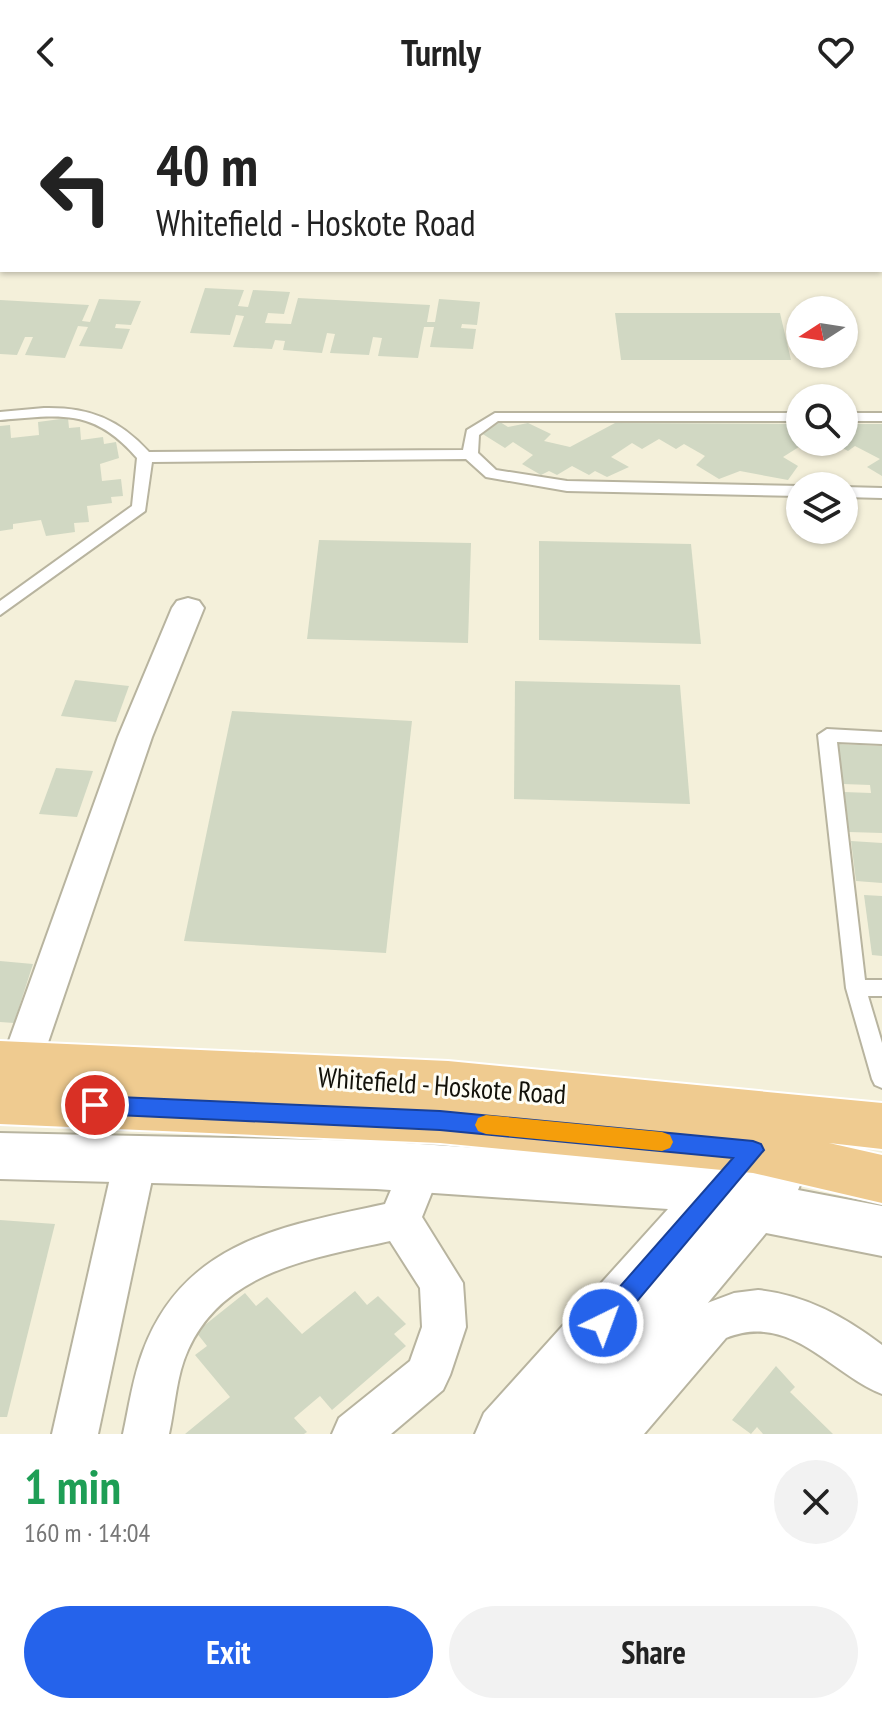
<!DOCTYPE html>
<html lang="en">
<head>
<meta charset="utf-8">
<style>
	body { margin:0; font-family:"PT Sans Narrow",sans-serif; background:#f2f2f2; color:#222; height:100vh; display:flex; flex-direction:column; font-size:30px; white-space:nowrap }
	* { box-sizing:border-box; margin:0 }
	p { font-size:26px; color:#767676 }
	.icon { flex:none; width:44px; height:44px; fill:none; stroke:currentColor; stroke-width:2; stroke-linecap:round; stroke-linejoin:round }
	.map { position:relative; height:1330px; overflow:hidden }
	.drawer { display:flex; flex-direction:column; background:#fff; flex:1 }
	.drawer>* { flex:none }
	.top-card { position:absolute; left:0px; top:0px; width:882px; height:168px; box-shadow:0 2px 6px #0004; background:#fff; color:#222; overflow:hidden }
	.needle { width:52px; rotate:258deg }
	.controls { position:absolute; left:786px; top:192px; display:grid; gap:16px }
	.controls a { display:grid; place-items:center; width:72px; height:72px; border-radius:50%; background:#fff; box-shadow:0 2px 6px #0004; font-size:40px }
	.pin { position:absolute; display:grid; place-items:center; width:68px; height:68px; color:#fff; margin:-34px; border:4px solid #fff; border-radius:50%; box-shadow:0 2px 8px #0007 }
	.me { position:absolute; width:88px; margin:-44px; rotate:42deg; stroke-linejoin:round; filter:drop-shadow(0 0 6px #0008) }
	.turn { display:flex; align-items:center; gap:28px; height:168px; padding:0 24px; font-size:36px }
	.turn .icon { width:104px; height:104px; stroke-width:2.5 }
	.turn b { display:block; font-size:56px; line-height:68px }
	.round { display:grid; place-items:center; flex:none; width:84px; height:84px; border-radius:42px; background:#f2f2f2 }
	.overview { display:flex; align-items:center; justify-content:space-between; height:136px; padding:0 24px }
	h1 { font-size:48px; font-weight:600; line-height:60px; color:#1e9e55 }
	.action { display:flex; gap:16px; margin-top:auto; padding:16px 24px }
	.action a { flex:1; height:92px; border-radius:48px; background:#2563eb; color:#fff; font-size:32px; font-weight:600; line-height:92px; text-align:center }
	.action a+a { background:#f2f2f2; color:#222 }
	header { display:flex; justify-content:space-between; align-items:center; height:104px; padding:0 24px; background:#fff; font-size:36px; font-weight:600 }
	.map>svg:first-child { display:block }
	.building { fill:#d1d8c3 }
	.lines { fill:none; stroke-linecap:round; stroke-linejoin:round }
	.lane-casing { stroke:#b8b49f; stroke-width:4 }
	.street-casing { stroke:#b8b49f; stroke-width:4 }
	.secondary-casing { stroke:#b8b49f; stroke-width:4 }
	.primary-casing { stroke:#fff; stroke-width:4 }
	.lane { fill:#fff; fill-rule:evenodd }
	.street { fill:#fff; fill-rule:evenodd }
	.secondary { fill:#fff; fill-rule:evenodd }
	.primary { fill:#efcb90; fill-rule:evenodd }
	.route { fill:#2563eb; stroke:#184099; stroke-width:2 }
	.slow { fill:#f59e0b }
	.labels { text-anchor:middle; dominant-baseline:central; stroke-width:6; stroke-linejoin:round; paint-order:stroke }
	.street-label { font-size:28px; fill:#13120a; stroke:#fefdf4 }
</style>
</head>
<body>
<header><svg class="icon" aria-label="back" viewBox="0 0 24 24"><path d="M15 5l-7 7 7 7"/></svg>Turnly<svg class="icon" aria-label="heart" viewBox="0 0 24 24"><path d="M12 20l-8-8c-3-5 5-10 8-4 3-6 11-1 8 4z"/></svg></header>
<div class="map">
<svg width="882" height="1330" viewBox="0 0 882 1330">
	<rect width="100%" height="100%" fill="#f4f0da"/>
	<g class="building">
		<polygon points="205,184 244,186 238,202 248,203 253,186 290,188 284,210 268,209 265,219 291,220 298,194 430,201 427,218 435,218 439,195 480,198 477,221 462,220 461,224 476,225 473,245 430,243 434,223 424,223 418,254 378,252 382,234 373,233 369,251 330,249 335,230 327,229 322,249 283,246 285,237 275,236 272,245 233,243 244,212 236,211 230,231 190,229"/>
		<polygon points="99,195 141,197 131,221 116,220 115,224 130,225 122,245 79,242 88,223 78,222 65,254 25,251 33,233 25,233 17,251 0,250 0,196 89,201 82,217 90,218"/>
		<polygon points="615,209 780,209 791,256 621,256"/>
		<polygon points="68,314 69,324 80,323 81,336 103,333 104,340 116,338 119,354 100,360 102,377 121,375 123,392 111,393 112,399 87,402 89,418 74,419 75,428 46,432 41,416 13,420 13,425 0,427 0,322 10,321 11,334 39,331 38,318"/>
		<polygon points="500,318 508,323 528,319 551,330 544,337 570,343 615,319 800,320 800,338 829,338 814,347 802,341 783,353 798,362 788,376 740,367 719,375 696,361 705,352 684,340 676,345 659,335 642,345 632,339 611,353 629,363 607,373 595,367 589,371 572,362 557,371 549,367 541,371 522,360 533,351 513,338 505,344 481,329"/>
		<polygon points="844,320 882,320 882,372 867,363 880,355 855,342 848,347 831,338 844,338"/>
		<polygon points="319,436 471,439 468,539 307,535"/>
		<polygon points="539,437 691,440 701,540 539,536"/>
		<polygon points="75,576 129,582 116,618 61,612"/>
		<polygon points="515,577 680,581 690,700 514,695"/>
		<polygon points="232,607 412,617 386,849 184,837"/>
		<polygon points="838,640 882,642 882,729 849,728 844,688 871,689 870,681 843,680"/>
		<polygon points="56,664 93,667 77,713 39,710"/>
		<polygon points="851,737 882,739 882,779 856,777"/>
		<polygon points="864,791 882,792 882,852 872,851"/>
		<polygon points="0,857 33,860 14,919 0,918"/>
		<polygon points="0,1116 55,1120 7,1313 0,1313"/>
		<polygon points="355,1187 367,1201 378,1192 406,1220 394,1230 406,1242 332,1306 320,1292 294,1314 307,1328 304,1330 185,1330 230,1293 195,1251 207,1242 196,1228 245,1189 256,1202 267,1193 302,1230"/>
		<polygon points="776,1262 795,1283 790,1288 833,1330 763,1330 757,1323 751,1330 732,1316"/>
	</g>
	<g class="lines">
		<defs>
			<g id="lane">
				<path d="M44,304c45,-1 75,11 105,44l314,-2 4,-20 28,-17h305v8h-302l-19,14 -1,18 18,17 71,11 233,5v10l-233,-5 -81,-14 -20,-18 -314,3 -7,49 -145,104v-14l132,-95 5,-48c-43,-50 -76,-43 -137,-38v-8z"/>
				<rect x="844" y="309" width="38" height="8"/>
				<polygon points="844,383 882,384 882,394 844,393"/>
				<polygon points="827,625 882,628 882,640 837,638 865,876 882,876 882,892 868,892 882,939 882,984 875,981 872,975 846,884 818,631"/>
			</g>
			<g id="street">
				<polygon points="692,0 714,0 715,2 693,2"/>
				<polygon points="788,0 810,0 787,2"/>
				<polygon points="880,25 882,26 882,40 880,39"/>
				<polygon points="188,494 199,497 204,504 152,633 41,959 35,971 21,976 7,971 1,959 118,633 172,504 177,497"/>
				<polygon points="136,1034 151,1039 157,1052 98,1330 52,1330 115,1052 121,1039"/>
				<path d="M421,1045l15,5 6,13 -20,50 41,66 3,44 -16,48 -7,15 -52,44h-59l7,-16 71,-57 12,-34 -2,-39 -30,-47c-76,17 -166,29 -202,109 -12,26 -13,57 -19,84h-46c6,-28 10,-57 20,-83 41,-110 140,-125 242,-147l21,-50z"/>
				<path d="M758,1186c47,5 86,26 124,55v49c-54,-22 -91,-82 -156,-56l-82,96h-53l7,-16 96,-110 40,-15z"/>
			</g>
			<polygon id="secondary" points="0,1029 376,1037 709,1060 717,1051 736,1044 755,1051 759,1060 774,1055 793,1062 801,1079 798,1086 882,1102 882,1152 766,1129 599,1330 475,1330 484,1309 668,1105 376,1085 0,1075"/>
			<polygon id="primary" points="0,937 448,957 882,999 882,1045 829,1039 882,1051 882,1099 753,1069 440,1039 0,1020"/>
		</defs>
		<use href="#lane" class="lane-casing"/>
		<use href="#street" class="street-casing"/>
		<use href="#secondary" class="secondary-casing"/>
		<use href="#primary" class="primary-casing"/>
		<use href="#lane" class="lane"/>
		<use href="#street" class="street"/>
		<use href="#secondary" class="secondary"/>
		<use href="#primary" class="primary"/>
	</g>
	<polygon class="route" points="95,992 440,1007 753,1037 761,1040 764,1046 612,1227 603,1230 595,1227 592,1219 595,1211 733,1054 440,1026 95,1010 88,1007 84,1001 88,994"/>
	<polygon class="slow" points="486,1011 662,1028 670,1031 673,1038 670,1044 662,1047 486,1030 478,1027 475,1021 478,1014"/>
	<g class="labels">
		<g class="street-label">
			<text transform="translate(442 981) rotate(4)">Whitefield - Hoskote Road</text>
		</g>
	</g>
</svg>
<div class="controls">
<a><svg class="needle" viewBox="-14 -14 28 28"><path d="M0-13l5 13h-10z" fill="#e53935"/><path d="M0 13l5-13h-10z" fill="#767676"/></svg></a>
<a><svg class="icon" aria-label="search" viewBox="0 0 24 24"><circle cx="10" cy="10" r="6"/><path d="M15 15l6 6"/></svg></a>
<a><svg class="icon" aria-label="layers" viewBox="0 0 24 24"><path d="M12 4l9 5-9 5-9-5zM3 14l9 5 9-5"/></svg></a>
</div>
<div class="pin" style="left:95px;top:1001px;background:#d93025"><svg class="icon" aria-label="arrive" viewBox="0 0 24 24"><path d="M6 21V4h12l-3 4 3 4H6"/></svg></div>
<svg class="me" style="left:603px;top:1219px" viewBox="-20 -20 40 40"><circle r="17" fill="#2563eb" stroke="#fff" stroke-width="3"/><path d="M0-11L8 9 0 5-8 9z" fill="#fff"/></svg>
<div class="top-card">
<div class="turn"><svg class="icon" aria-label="left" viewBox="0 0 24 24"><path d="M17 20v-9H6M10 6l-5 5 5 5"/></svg><div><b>40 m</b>Whitefield - Hoskote Road</div></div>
</div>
</div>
<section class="drawer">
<div class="overview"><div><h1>1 min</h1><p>160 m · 14:04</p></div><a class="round"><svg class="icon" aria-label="close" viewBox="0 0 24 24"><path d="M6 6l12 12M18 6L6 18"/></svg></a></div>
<div class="action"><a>Exit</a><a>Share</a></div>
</section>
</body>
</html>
